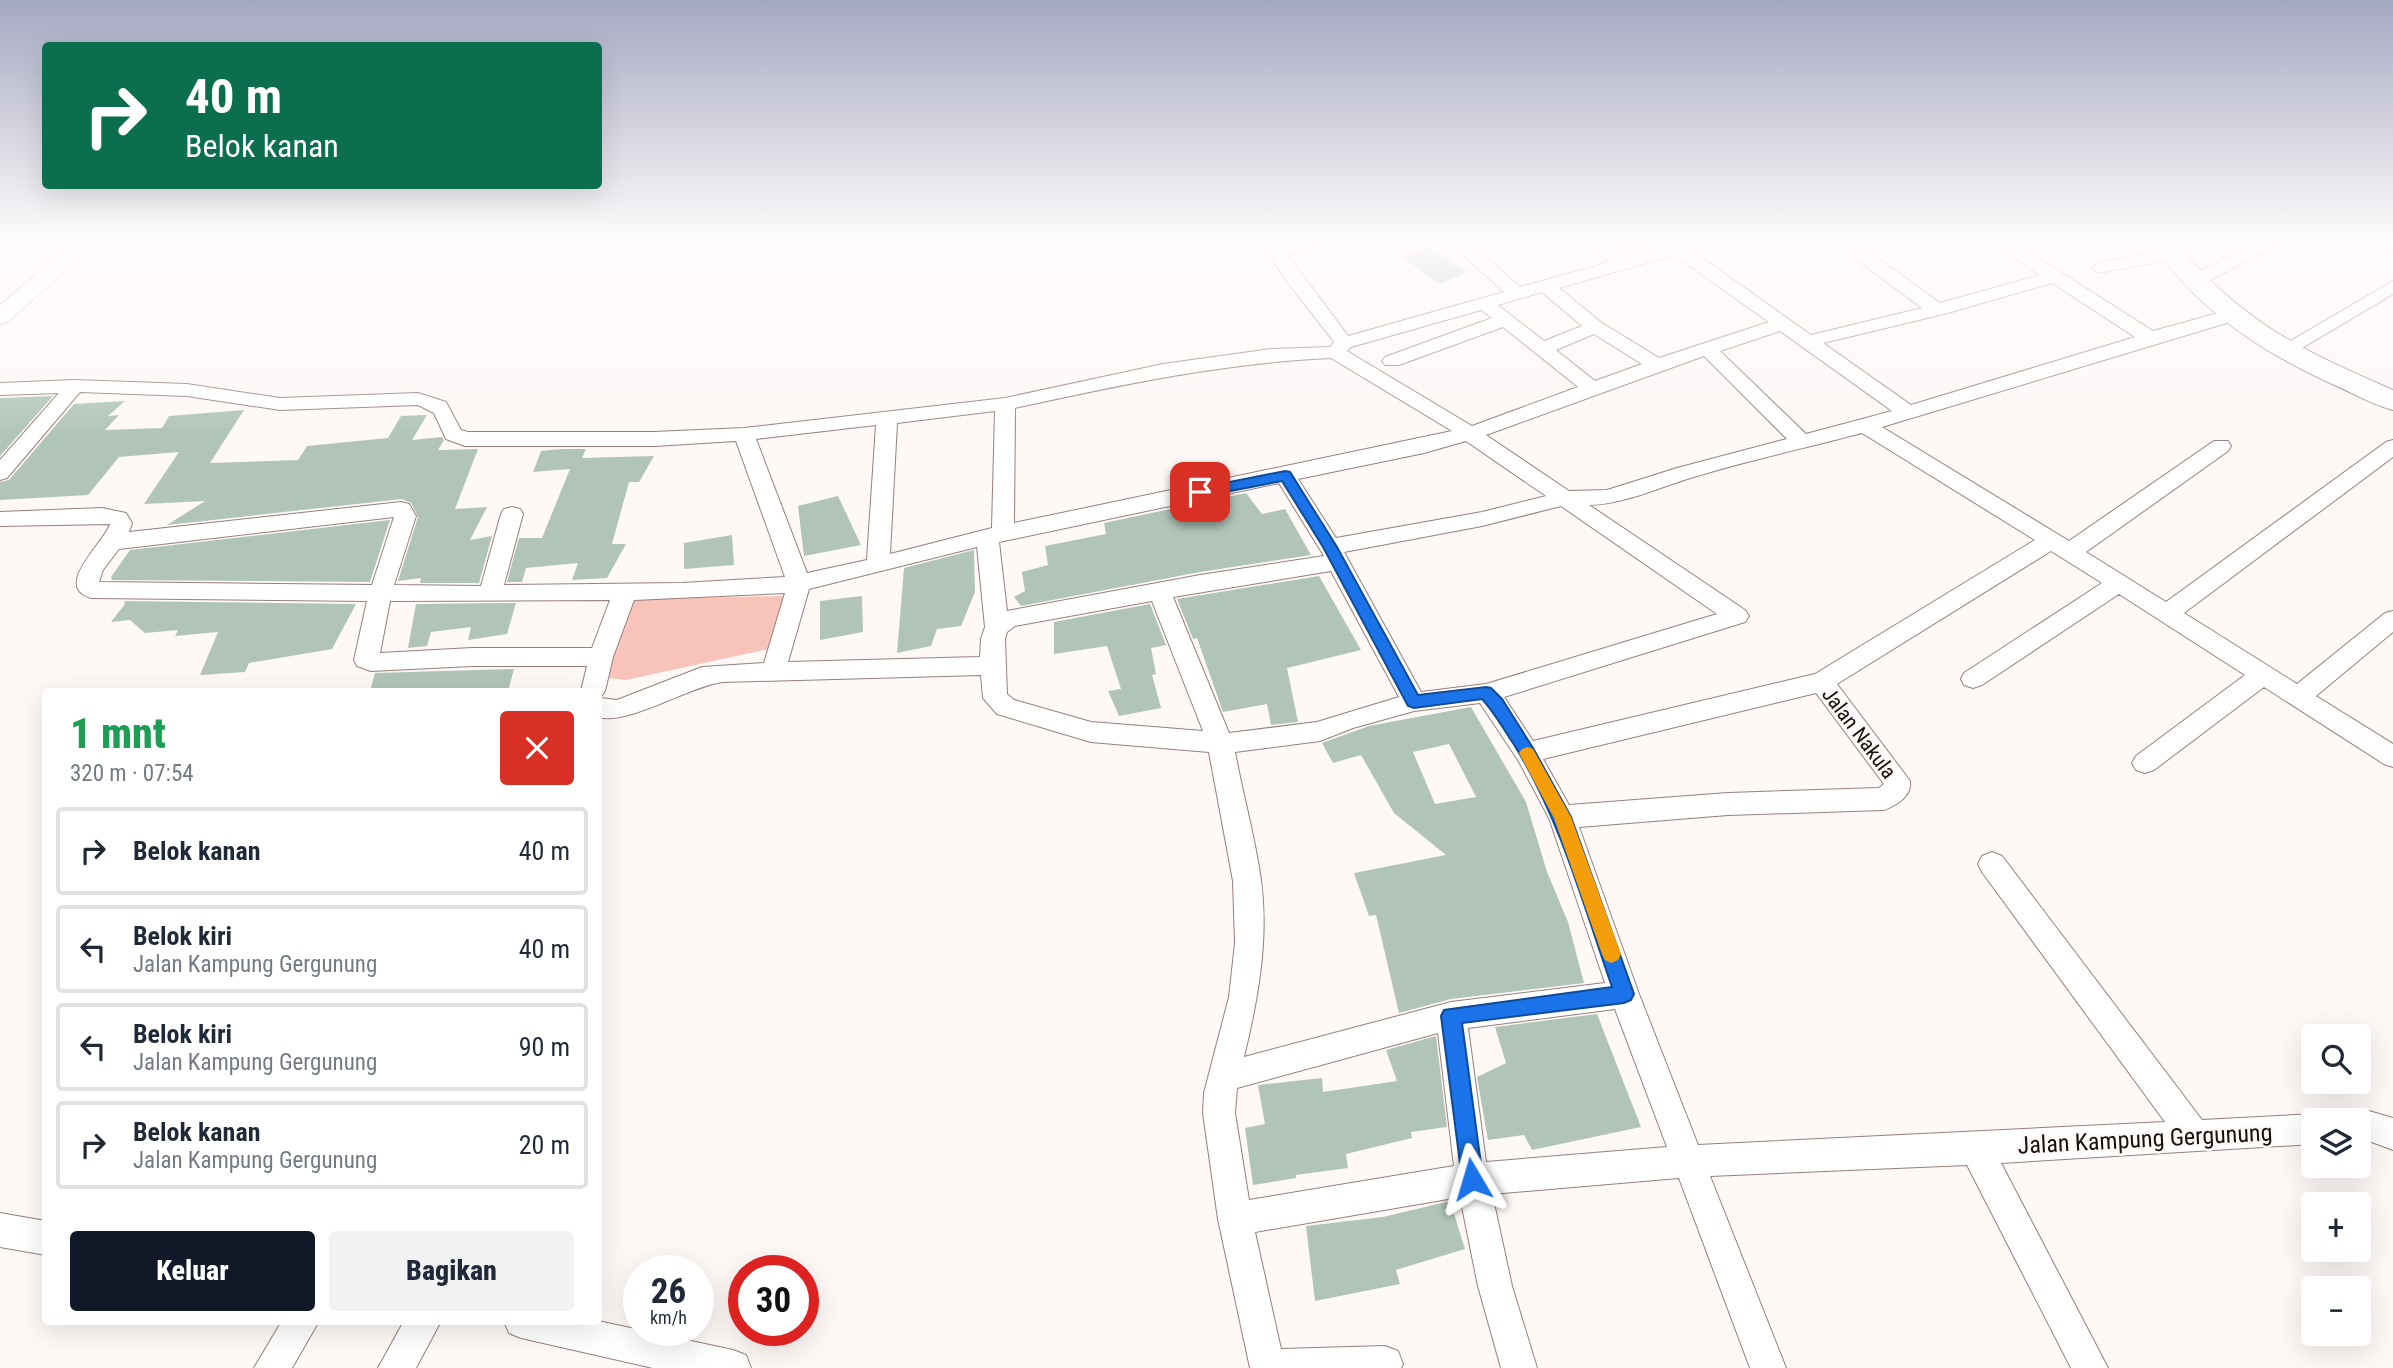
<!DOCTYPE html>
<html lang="id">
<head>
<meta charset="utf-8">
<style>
	body { margin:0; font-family:"Roboto Condensed",sans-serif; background:#f2f2f3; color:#1f2937; height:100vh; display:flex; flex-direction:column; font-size:26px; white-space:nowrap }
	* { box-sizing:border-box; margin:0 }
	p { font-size:23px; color:#747a83 }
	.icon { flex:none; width:38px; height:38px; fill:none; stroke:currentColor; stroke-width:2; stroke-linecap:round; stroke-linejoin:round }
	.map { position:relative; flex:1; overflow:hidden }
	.drawer { position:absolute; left:42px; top:688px; width:560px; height:637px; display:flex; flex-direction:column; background:#fff; border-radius:7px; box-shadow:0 7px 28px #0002 }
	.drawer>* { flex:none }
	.top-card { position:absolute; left:42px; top:42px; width:560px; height:147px; border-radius:7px; box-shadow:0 7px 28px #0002; background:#0b6e4f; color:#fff; overflow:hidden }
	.tools { position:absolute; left:2301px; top:1024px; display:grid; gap:14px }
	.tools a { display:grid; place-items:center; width:70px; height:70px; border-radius:7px; background:#fff; box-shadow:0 7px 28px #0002; font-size:35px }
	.speed { position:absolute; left:623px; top:1255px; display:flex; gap:14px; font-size:35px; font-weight:700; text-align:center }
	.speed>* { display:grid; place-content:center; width:91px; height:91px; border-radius:50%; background:#fff; box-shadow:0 7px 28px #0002; line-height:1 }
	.speed small { font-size:18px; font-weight:400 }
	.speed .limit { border:10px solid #d22; background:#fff; color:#111 }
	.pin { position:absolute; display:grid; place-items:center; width:60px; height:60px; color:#fff; margin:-30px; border-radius:14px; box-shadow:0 4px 10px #0006 }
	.me { position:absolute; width:77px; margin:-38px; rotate:353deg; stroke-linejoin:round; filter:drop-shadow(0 0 5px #0008) }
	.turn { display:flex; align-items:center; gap:24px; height:147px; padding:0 28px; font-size:32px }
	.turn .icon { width:91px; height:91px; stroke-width:2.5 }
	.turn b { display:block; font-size:49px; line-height:60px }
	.round { display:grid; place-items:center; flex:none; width:74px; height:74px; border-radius:7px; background:#f2f2f3 }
	.overview { display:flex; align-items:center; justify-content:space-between; height:119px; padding:0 28px }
	h1 { font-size:42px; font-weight:800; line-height:52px; color:#1e9e55 }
	.primary-button { display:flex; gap:14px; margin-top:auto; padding:14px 28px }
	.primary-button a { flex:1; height:80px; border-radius:7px; background:#111827; color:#fff; font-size:28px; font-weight:800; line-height:80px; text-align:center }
	.primary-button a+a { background:#f2f2f3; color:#1f2937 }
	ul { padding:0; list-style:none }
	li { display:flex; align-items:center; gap:21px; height:88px; margin:0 14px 10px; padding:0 14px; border:4px solid #e0e1e3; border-radius:7px }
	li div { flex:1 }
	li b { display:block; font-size:26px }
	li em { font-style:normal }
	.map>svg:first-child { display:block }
	.green { fill:#f8c4b9 }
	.building { fill:#b0c5b8; fill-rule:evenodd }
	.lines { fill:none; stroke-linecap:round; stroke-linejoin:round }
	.minor-casing { stroke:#967f7a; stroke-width:2 }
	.tertiary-casing { stroke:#967f7a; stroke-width:1 }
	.secondary-casing { stroke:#967f7a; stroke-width:2 }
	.minor { fill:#fff; fill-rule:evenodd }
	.tertiary { fill:#fff; fill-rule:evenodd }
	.secondary { fill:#fff; fill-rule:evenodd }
	.route { fill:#1a73e8; stroke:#114b97; stroke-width:2 }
	.slow { fill:#f59e0b }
	.labels { text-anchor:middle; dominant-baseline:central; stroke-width:5; stroke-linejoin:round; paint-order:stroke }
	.street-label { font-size:21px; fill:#18100e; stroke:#fef8f7 }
	.near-street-label { font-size:24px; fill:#18100e; stroke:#fef8f7 }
</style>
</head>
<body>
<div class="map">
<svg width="2393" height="1368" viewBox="0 0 2393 1368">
	<rect width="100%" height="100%" fill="#fef8f7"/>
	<polygon class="green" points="783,596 769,649 626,680 608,678 609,644 629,599"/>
	<g class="building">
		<polygon points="1611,242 1650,242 1651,245 1626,254"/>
		<polygon points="1429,247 1468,272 1439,284 1401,256"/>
		<polygon points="53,396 0,456 0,398"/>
		<polygon points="125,401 108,416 119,415 105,430 162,428 169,416 244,410 210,463 298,460 307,446 388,438 401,416 427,415 412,440 442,437 444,440 438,450 478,449 455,509 487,507 470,540 492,536 479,583 420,583 421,578 398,581 418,517 411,503 402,499 167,525 205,501 144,504 179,452 119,457 88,495 0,500 0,482 9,480 74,404"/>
		<polygon points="562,449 586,449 582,458 654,456 639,482 629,482 612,544 626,544 607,578 572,580 578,563 526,568 522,582 507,582 519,538 542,538 570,469 533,472 541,451"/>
		<polygon points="1246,493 1262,514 1285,509 1311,555 1200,572 1021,606 1014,597 1025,591 1022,572 1048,565 1045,546 1106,534 1104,523"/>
		<polygon points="838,496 861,545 804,556 798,506"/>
		<polygon points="390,520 370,582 112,580 111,577 130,550"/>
		<polygon points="732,535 734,565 684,569 684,543"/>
		<polygon points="974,550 975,592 961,626 937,629 931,646 897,653 904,568"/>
		<polygon points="1319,576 1361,650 1287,668 1298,722 1271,725 1267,704 1223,712 1197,638 1193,639 1177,599"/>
		<polygon points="862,596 863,632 820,640 820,601"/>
		<polygon points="124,601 356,604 332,649 249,663 245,672 200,675 218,632 175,636 178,630 145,633 130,620 111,622 125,604"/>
		<polygon points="516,603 507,634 468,640 471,627 431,632 427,646 408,648 416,604"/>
		<polygon points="1150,604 1166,645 1151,648 1156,674 1152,675 1161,708 1119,716 1108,691 1121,689 1107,646 1054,654 1054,622"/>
		<polygon points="514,669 508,691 370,691 375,673"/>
		<path d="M1471,707l55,95 21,70 21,50 16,61 -133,16 -52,14 -23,-98 -7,1 -15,-43 92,-18 -52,-42 -33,-58 -28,8 -11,-20 47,-17zM1449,744l27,53 -41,7 -22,-52z"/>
		<polygon points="1597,1014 1641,1127 1532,1150 1524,1135 1488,1140 1477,1077 1506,1063 1495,1027"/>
		<polygon points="1436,1036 1447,1127 1411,1132 1412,1138 1346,1154 1348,1168 1296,1175 1296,1178 1253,1185 1245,1128 1265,1124 1258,1085 1322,1078 1323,1092 1397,1081 1386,1050"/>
		<polygon points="1450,1201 1465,1249 1396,1270 1400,1284 1315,1301 1306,1226 1383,1217"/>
	</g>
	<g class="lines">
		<defs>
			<g id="minor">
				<path d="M1262,242h18l1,3 43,-3 -3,4 -34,8 61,82 156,-44 -55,-50h20l51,45 90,-25 -23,-20h20l19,15 37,-10 -4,-5h49l-3,4 -14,4 120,85 111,-27 -66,-49 -3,-4 3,-4h12l72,52 100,-28 -48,-33h21l140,89 80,-22 7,2 2,4 -2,4 -358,108 187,114 145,-100h14l3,5 -3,5 -142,101 80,50 220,-160 7,-2v17l-209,156 113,71 88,-71 8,-2v21l-77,64 77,48v23l-9,-3 -120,-77 -110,83 -9,3 -9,-3 -4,-7 4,-7 109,-81 -126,-81 -137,91 -9,3 -9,-3 -3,-6 3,-6 138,-90 -51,-32 -214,133 73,97c2,15 -13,24 -26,29l-156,5 -149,12 60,167 59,151 467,-23 -183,-250 -4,-8 4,-8 10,-4 10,4 200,264 112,-6 11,4 1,2h-12v24l-313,19 107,205h-37l-104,-203 -257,11 76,192h-36l-71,-190 -187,16 20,92 25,82h-36l-23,-82 -18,-89 -205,35 26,117 104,-3 13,5 5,13 -2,4h-151l-32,-149 -15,-106 1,-20 25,-96 6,-54 -2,-62 -24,-129 -118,-10 -94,-28 -14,-16 -2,-23 -259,7c-34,5 -95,44 -124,35v-26h-17l6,-25h-115l-101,5 -14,-5 -3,-6 13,-59 -276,-3c-39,-11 13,-55 19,-74l-110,2v-14l102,-4 24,5 6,10 -3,9 272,-30 8,2 7,12 -22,69 87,1 20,-72 3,-5 8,-2 8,2 3,5 -19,71 178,-2 103,-6 -49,-136 -82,5h-189l-19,-7 -12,-26 -16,-8 -138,5 -93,-14 -107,-4 -73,86 -7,2v-20l59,-67 -59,2v-12l75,-3 112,4 93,14 138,-5 28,9 15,28 7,2h186l90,-4 261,-30 158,-34 108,-15 59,-2 4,-5 -49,-63zM1674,255l95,67 -110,36 -57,-35 -43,-35zM2052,283l83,54 -224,68 -88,-62 121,-29zM1542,292l40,34 -38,15 -46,-36zM1481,310l11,8 -107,39 -3,4 3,4h14l104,-38 75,60 -106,39 -125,-75 4,-4zM1780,331l112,80 -86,23 -86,-83zM1594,334l48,30 -47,17 -39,-31zM1704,356l83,83 -110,29 -70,22 -38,1 -83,-56zM1331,358l121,73 -438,92 1,-115c105,-23 208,-45 316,-50zM995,411l-3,117 -102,26 7,-131zM876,425l-9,135 -60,13 -51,-134zM1862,433l173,107 -220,134 -282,67 -29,-44 241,-75 4,-6 -4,-6 -156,-105c37,-1 70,-18 105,-28 55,-17 112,-29 168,-44zM1466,441l80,55 -64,16 -146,26 -38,-59 126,-26zM1279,483l45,73 -124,19 -193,36 -8,-69zM1561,506l156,108 -231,70 -65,8 -77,-140 138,-26zM394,517l-22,68 -273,-3 4,-12 16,-21zM977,547l8,80 -4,12 -1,18 -192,5 21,-73zM1331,571l68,126 -82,25 -88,11 -56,-136zM785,593l-21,70 -62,4 -85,33 -17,-2 5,-7 8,-34 21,-57zM610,600l-18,48h-120l-92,5 10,-52zM1152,601l51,130 -112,-9 -77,-22 -7,-6 -2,-55 2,-7 8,-6zM1816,693l68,91 -5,4 -151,5 -159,12 -26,-46zM1480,703l38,57 31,58 56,165 -154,19 -207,55c14,-58 25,-117 17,-177 -6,-43 -18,-85 -26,-128l85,-11 33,-13 61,-17zM1615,1009l52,138 -181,15 -18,-134zM1438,1033l16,133 -205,34 -14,-87 2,-25z"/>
				<polygon points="2261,242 2284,242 2202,284 2196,285 2187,280 2190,276"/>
				<polygon points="2376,242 2393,242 2393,252"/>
				<polygon points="2172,249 2178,250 2181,254 2178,258 2099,273 2090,268 2099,263"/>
				<polygon points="2393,281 2393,294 2292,354 2278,354 2275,350"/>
				<polygon points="2359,1111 2369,1111 2393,1118 2393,1150 2369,1141 2359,1141 2359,1120 2346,1120 2348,1115"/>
				<polygon points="0,1213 46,1221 46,1255 0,1247"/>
				<polygon points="282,1321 319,1321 292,1368 254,1368"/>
				<polygon points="404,1321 441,1321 416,1368 378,1368"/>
				<polygon points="504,1321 598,1321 733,1350 746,1355 751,1368 653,1368 521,1338 509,1333"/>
			</g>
			<polygon id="tertiary" points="73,242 98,242 8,322 0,324 0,305"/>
			<path id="secondary" d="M2151,242h25c63,79 127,109 217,148v20c-19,-5 -37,-15 -54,-23 -75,-33 -141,-76 -188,-145z"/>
		</defs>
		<use href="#minor" class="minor-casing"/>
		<use href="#tertiary" class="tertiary-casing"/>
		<use href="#secondary" class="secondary-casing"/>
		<use href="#minor" class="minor"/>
		<use href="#tertiary" class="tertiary"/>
		<use href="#secondary" class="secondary"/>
	</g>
	<linearGradient id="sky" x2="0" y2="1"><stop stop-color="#a5a8c2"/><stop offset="0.56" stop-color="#fffcfb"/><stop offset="1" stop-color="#fffcfb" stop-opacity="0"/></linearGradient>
	<rect width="2393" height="434" fill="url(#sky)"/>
	<path class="route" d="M1285,471l5,1 47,75 81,148 68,-8 5,1 11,11 31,49 38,69 63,177 -3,6 -7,3 -162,20 21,156 -3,7 -8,3 -7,-3 -3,-7 -21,-163 3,-6 168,-23c-29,-83 -52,-169 -99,-244 -10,-15 -19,-31 -31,-44l-68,9 -6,-2 -85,-159 -41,-66 -82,16 -7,-5 7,-4z"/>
	<polygon class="slow" points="1528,747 1533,749 1571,817 1621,954 1618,960 1611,963 1605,960 1602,954 1554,818 1519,753 1522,749"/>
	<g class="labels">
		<g class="street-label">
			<text transform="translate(1859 733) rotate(53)">Jalan Nakula</text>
		</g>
		<g class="near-street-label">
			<text transform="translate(2145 1139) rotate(-3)">Jalan Kampung Gergunung</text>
		</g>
	</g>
</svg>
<div class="tools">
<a><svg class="icon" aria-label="search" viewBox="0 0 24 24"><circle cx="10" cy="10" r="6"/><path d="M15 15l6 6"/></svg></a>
<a><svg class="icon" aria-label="layers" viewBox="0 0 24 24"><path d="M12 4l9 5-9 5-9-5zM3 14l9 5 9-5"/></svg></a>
<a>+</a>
<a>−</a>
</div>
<div class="speed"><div>26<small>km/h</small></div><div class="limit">30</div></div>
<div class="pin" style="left:1200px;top:492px;background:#d93025"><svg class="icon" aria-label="arrive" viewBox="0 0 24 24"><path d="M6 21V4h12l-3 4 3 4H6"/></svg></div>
<svg class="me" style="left:1472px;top:1179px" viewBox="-20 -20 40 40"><path d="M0-17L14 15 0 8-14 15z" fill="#1a73e8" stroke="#fff" stroke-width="4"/></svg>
<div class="top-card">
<div class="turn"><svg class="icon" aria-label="right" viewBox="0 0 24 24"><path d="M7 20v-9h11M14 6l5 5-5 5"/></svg><div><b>40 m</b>Belok kanan</div></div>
</div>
<section class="drawer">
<div class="overview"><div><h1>1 mnt</h1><p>320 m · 07:54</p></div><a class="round" style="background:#d93025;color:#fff"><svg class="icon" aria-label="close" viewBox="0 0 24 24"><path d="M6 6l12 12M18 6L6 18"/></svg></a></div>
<ul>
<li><svg class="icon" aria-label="right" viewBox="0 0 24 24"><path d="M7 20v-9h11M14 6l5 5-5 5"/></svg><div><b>Belok kanan</b></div><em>40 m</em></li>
<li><svg class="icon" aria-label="left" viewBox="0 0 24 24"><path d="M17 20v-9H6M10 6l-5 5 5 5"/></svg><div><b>Belok kiri</b><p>Jalan Kampung Gergunung</p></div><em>40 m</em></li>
<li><svg class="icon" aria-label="left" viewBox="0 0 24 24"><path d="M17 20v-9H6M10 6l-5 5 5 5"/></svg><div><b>Belok kiri</b><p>Jalan Kampung Gergunung</p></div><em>90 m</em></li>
<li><svg class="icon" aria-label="right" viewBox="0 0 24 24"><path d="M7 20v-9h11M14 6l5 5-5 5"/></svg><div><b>Belok kanan</b><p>Jalan Kampung Gergunung</p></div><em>20 m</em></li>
</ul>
<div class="primary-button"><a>Keluar</a><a>Bagikan</a></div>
</section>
</div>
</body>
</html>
